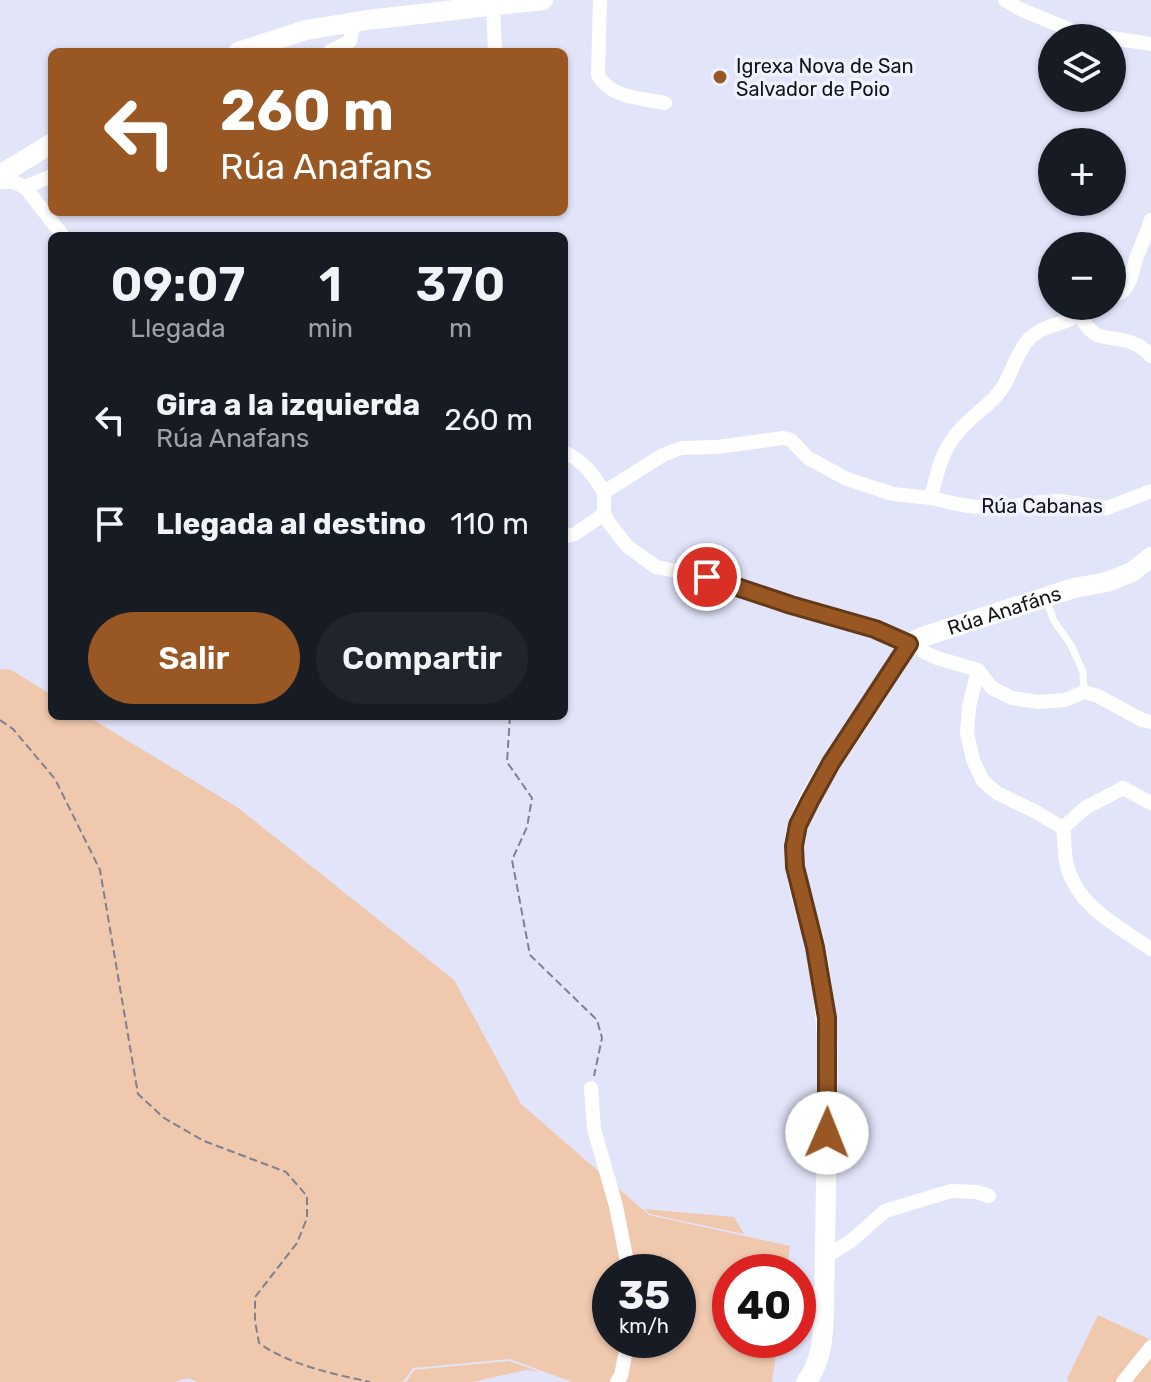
<!DOCTYPE html>
<html lang="es">
<head>
<meta charset="utf-8">
<style>
	body { margin:0; font-family:Rubik,sans-serif; background:#20242c; color:#f1f3f6; height:100vh; display:flex; flex-direction:column; font-size:30px; white-space:nowrap }
	* { box-sizing:border-box; margin:0 }
	p { font-size:26px; color:#9ea1a6 }
	.icon { flex:none; width:44px; height:44px; fill:none; stroke:currentColor; stroke-width:2; stroke-linecap:round; stroke-linejoin:round }
	.map { position:relative; flex:1; overflow:hidden }
	.sheet { position:absolute; left:48px; top:232px; width:520px; height:488px; display:flex; flex-direction:column; background:#171b24; border-radius:12px; box-shadow:0 2px 6px #0004 }
	.sheet>* { flex:none }
	.banner { position:absolute; left:48px; top:48px; width:520px; height:168px; border-radius:12px; box-shadow:0 2px 6px #0004; background:#985723; color:#fff; overflow:hidden }
	.controls { position:absolute; left:1038px; top:24px; display:grid; gap:16px }
	.controls a { display:grid; place-items:center; width:88px; height:88px; border-radius:50%; background:#171b24; box-shadow:0 2px 6px #0004; font-size:40px }
	.speed { position:absolute; left:592px; top:1254px; display:flex; gap:16px; font-size:40px; font-weight:700; text-align:center }
	.speed>* { display:grid; place-content:center; width:104px; height:104px; border-radius:50%; background:#171b24; box-shadow:0 2px 6px #0004; line-height:1 }
	.speed small { font-size:20px; font-weight:400 }
	.speed .limit { border:12px solid #d22; background:#fff; color:#111 }
	.pin { position:absolute; display:grid; place-items:center; width:68px; height:68px; color:#fff; margin:-34px; border:4px solid #fff; border-radius:50%; box-shadow:0 2px 8px #0007 }
	.me { position:absolute; width:88px; margin:-44px; rotate:1deg; stroke-linejoin:round; filter:drop-shadow(0 0 6px #0008) }
	.turn { display:flex; align-items:center; gap:28px; height:168px; padding:0 40px; font-size:36px }
	.turn .icon { width:104px; height:104px; stroke-width:2.5 }
	.turn b { display:block; font-size:56px; line-height:68px }
	.eta { display:flex; justify-content:space-evenly; align-items:center; height:136px; text-align:center }
	.eta b { font-size:48px; font-weight:600; line-height:56px }
	.primary-button { display:flex; gap:16px; margin-top:auto; padding:16px 40px }
	.primary-button a { flex:1; height:92px; border-radius:48px; background:#985723; color:#fff; font-size:32px; font-weight:600; line-height:92px; text-align:center }
	.primary-button a+a { background:#20242c; color:#f1f3f6 }
	ul { padding:0; list-style:none }
	li { display:flex; align-items:center; gap:24px; height:104px; padding:0 40px }
	li div { flex:1 }
	li b { display:block; font-size:30px }
	li em { font-style:normal }
	.map>svg:first-child { display:block }
	.green { fill:#efc8ae; fill-rule:evenodd }
	.lines { fill:none; stroke-linecap:round; stroke-linejoin:round }
	.path { stroke:#808190; stroke-width:2; stroke-dasharray:8 4; stroke-linecap:butt }
	.lane { stroke:#fff; stroke-width:7 }
	.street { stroke:#fff; stroke-width:14 }
	.secondary { stroke:#fff; stroke-width:20 }
	.route-casing { stroke:#633917; stroke-width:20 }
	.route { stroke:#985723; stroke-width:14 }
	.poi-dot { fill:#985723; stroke:#f1f2ff; stroke-width:3 }
	.labels { text-anchor:middle; dominant-baseline:central; stroke-width:7; stroke-linejoin:round; paint-order:stroke }
	.poi-label { font-size:20px; fill:#14141b; stroke:#f1f2ff; text-anchor:start }
	.street-label { font-size:20px; fill:#14141b; stroke:#f1f2ff }
</style>
</head>
<body>
<div class="map">
<svg width="1151" height="1382" viewBox="0 0 1151 1382">
	<rect width="100%" height="100%" fill="#e2e4f9"/>
	<g class="green">
		<path d="M0,669l11,1 41,25v21h35l150,91 217,173 67,124 128,111 141,31 -3,26h-57v68h48l-6,42h-200l-62,-23 -97,9 -10,14h-205l-10,-4 -14,4h-174zM610,1272h68v68h-68z"/>
		<polygon points="644,1209 734,1217 744,1234 650,1214"/>
		<polygon points="1098,1315 1151,1340 1151,1382 1069,1382 1067,1379"/>
		<polygon points="509,1361 540,1372 526,1370 473,1382 406,1382 414,1370"/>
	</g>
	<g class="lines">
		<g class="path">
			<polyline points="510,716 507,762 532,798 527,827 512,860 530,955 597,1020 602,1038 594,1076"/>
			<path d="M0,720l13,9 42,50 45,91 38,224 26,24 40,23 82,31 21,24v22l-10,25 -42,54v24l4,22c30,22 75,31 111,39"/>
		</g>
		<polyline class="lane" points="1046,600 1054,621 1071,645 1083,672 1084,692"/>
		<g class="street">
			<path d="M600,0l-2,75c12,23 43,23 67,28"/>
			<polyline points="1005,0 1020,9 1078,33 1111,38"/>
			<polyline points="493,6 495,52"/>
			<polyline points="1112,38 1151,44"/>
			<polyline points="329,52 350,41 354,22"/>
			<polyline points="0,182 13,182 25,187 63,236"/>
			<polyline points="25,187 52,176"/>
			<path d="M1112,297c20,-6 19,-24 25,-41 5,-12 10,-24 14,-36"/>
			<path d="M1080,315c16,32 29,17 55,29 7,2 11,7 16,12"/>
			<path d="M564,452c19,9 29,22 40,40"/>
			<polyline points="604,492 604,514 609,523 627,546 656,567 707,577 791,605 875,629 937,658 978,670 992,688 1012,698 1039,702 1065,700 1084,692 1098,696 1142,720 1151,722"/>
			<polyline points="604,492 663,455 681,448 717,447 783,438 791,440 808,458 847,479 893,494 931,498 962,505 994,509 1041,502 1060,501 1107,508 1151,491"/>
			<path d="M931,498c8,-35 13,-56 41,-80 11,-10 23,-18 31,-31 9,-15 14,-35 26,-48 16,-17 41,-12 59,-33"/>
			<polyline points="564,537 575,534 604,514"/>
			<polyline points="978,670 969,707 967,733 973,760 983,781 997,793 1034,811 1063,828"/>
			<path d="M1063,828c2,12 1,26 4,38 11,41 51,60 84,83"/>
			<polyline points="1063,828 1085,808 1123,788 1151,803"/>
			<polyline points="591,1088 594,1129 616,1206 629,1272"/>
			<polyline points="825,1257 851,1241 885,1211 951,1191 977,1192 989,1196"/>
			<polyline points="617,1382 621,1376 628,1340"/>
			<polyline points="1123,1382 1151,1347"/>
		</g>
		<g class="secondary">
			<polyline points="238,52 306,30 367,20 543,0"/>
			<polyline points="0,175 52,143"/>
			<path id="s1" d="M806,1382c16,-21 17,-45 18,-70l4,-258c-2,-37 -5,-73 -13,-109 -7,-31 -21,-63 -21,-95 -1,-37 42,-93 62,-124 18,-27 36,-55 53,-82l13,-7 152,-49 33,-6 25,-10 19,-15"/>
		</g>
	</g>
	<g class="lines">
		<defs>
			<polyline id="route" points="707,577 791,605 875,629 909,644 831,763 810,801 798,825 794,846 795,867 815,947 827,1018 827,1133"/>
		</defs>
		<use href="#route" class="route-casing"/>
		<use href="#route" class="route"/>
	</g>
	<circle class="poi-dot" cx="720" cy="77" r="8"/>
	<g class="labels">
		<g class="poi-label">
			<text x="736" y="66">Igrexa Nova de San<tspan x="736" dy="23">Salvador de Poio</tspan></text>
		</g>
		<g class="street-label">
			<text x="1042" y="506">Rúa Cabanas</text>
			<text stroke="none"><textPath href="#s1" startOffset="878">Rúa Anafáns</textPath></text>
		</g>
	</g>
</svg>
<div class="controls">
<a><svg class="icon" aria-label="layers" viewBox="0 0 24 24"><path d="M12 4l9 5-9 5-9-5zM3 14l9 5 9-5"/></svg></a>
<a>+</a>
<a>−</a>
</div>
<div class="speed"><div>35<small>km/h</small></div><div class="limit">40</div></div>
<div class="pin" style="left:707px;top:577px;background:#d93025"><svg class="icon" aria-label="arrive" viewBox="0 0 24 24"><path d="M6 21V4h12l-3 4 3 4H6"/></svg></div>
<svg class="me" style="left:827px;top:1133px" viewBox="-20 -20 40 40"><circle r="19" fill="#fff"/><path d="M0-13L10 11 0 6-10 11z" fill="#985723"/></svg>
<div class="banner">
<div class="turn"><svg class="icon" aria-label="left" viewBox="0 0 24 24"><path d="M17 20v-9H6M10 6l-5 5 5 5"/></svg><div><b>260 m</b>Rúa Anafans</div></div>
</div>
<section class="sheet">
<div class="eta">
<div><b>09:07</b><p>Llegada</p></div>
<div><b>1</b><p>min</p></div>
<div><b>370</b><p>m</p></div>
</div>
<ul>
<li><svg class="icon" aria-label="left" viewBox="0 0 24 24"><path d="M17 20v-9H6M10 6l-5 5 5 5"/></svg><div><b>Gira a la izquierda</b><p>Rúa Anafans</p></div><em>260 m</em></li>
<li><svg class="icon" aria-label="arrive" viewBox="0 0 24 24"><path d="M6 21V4h12l-3 4 3 4H6"/></svg><div><b>Llegada al destino</b></div><em>110 m</em></li>
</ul>
<div class="primary-button"><a>Salir</a><a>Compartir</a></div>
</section>
</div>
</body>
</html>
